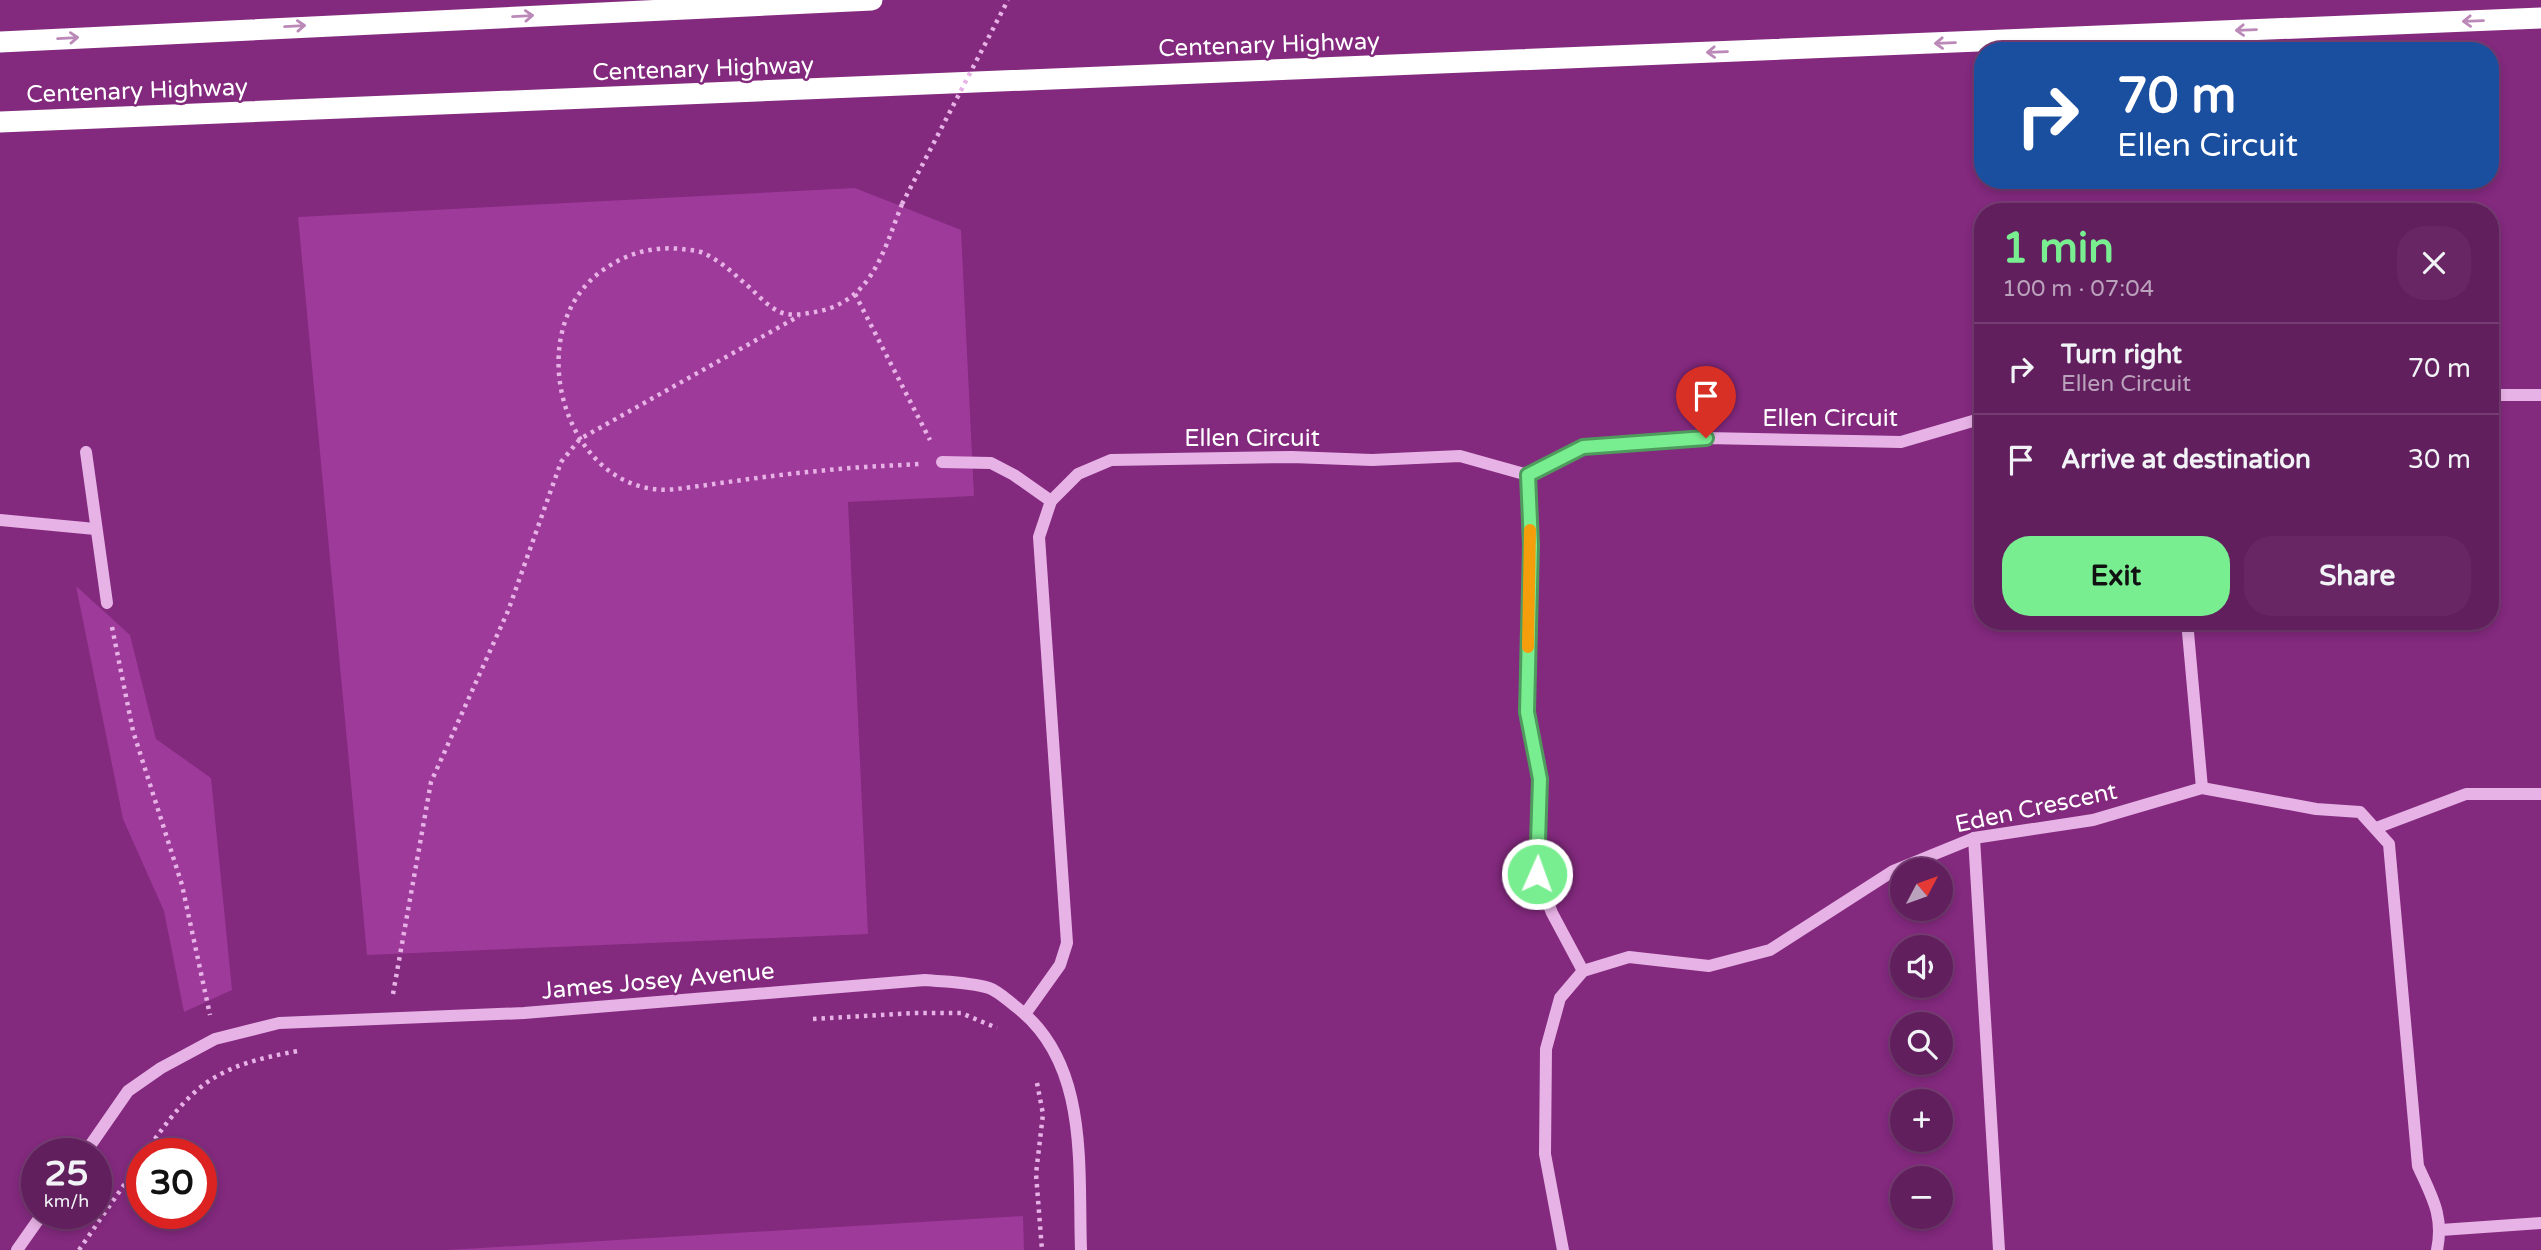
<!DOCTYPE html>
<html lang="en">
<head>
<meta charset="utf-8">
<style>
	body { margin:0; font-family:"Varela Round",sans-serif; background:#682764; color:#f1f3f6; height:100vh; display:flex; flex-direction:column; font-size:26px; white-space:nowrap }
	* { box-sizing:border-box; margin:0 }
	p { font-size:23px; color:#bba2bc }
	.icon { flex:none; width:38px; height:38px; fill:none; stroke:currentColor; stroke-width:2; stroke-linecap:round; stroke-linejoin:round }
	.map { position:relative; flex:1; overflow:hidden }
	.side { position:absolute; left:1974px; top:203px; width:525px; height:427px; display:flex; flex-direction:column; background:#621f5e; border-radius:28px; box-shadow:0 4px 10px #0003,0 0 0 2px #763d73 }
	.side>* { flex:none }
	.hud { position:absolute; left:1974px; top:42px; width:525px; height:147px; border-radius:28px; box-shadow:0 4px 10px #0003,0 0 0 2px #763d73; background:#1a4fa0; color:#fff; overflow:hidden }
	.needle { width:46px; rotate:49deg }
	.buttons { position:absolute; left:1890px; top:858px; display:grid; gap:14px }
	.buttons a { display:grid; place-items:center; width:63px; height:63px; border-radius:50%; background:#621f5e; box-shadow:0 4px 10px #0003,0 0 0 2px #763d73; font-size:35px }
	.speed { position:absolute; left:21px; top:1138px; display:flex; gap:14px; font-size:35px; font-weight:700; text-align:center }
	.speed>* { display:grid; place-content:center; width:91px; height:91px; border-radius:50%; background:#621f5e; box-shadow:0 4px 10px #0003,0 0 0 2px #763d73; line-height:1 }
	.speed small { font-size:18px; font-weight:400 }
	.speed .limit { border:10px solid #d22; background:#fff; color:#111 }
	.pin { position:absolute; display:grid; place-items:center; width:60px; height:60px; color:#fff; margin:-72px -30px; border-radius:50% 50% 50% 0; rotate:-45deg; box-shadow:0 0 7px #0007 }
	.pin .icon { rotate:45deg }
	.me { position:absolute; width:77px; margin:-38px; rotate:2deg; stroke-linejoin:round; filter:drop-shadow(0 0 5px #0008) }
	.turn { display:flex; align-items:center; gap:24px; height:147px; padding:0 28px; font-size:32px }
	.turn .icon { width:91px; height:91px; stroke-width:2.5 }
	.turn b { display:block; font-size:49px; line-height:60px }
	.round { display:grid; place-items:center; flex:none; width:74px; height:74px; border-radius:28px; background:#682764 }
	.head { display:flex; align-items:center; justify-content:space-between; height:119px; padding:0 28px }
	h1 { font-size:42px; font-weight:700; line-height:52px; color:#79ee90 }
	.cta { display:flex; gap:14px; margin-top:auto; padding:14px 28px }
	.cta a { flex:1; height:80px; border-radius:28px; background:#79ee90; color:#111; font-size:28px; font-weight:700; line-height:80px; text-align:center }
	.cta a+a { background:#682764; color:#f1f3f6 }
	ul { padding:0; list-style:none }
	li { display:flex; align-items:center; gap:21px; height:91px; padding:0 28px; border-top:2px solid #763d73 }
	li div { flex:1 }
	li b { display:block; font-size:26px }
	li em { font-style:normal }
	.map>svg:first-child { display:block }
	.green { fill:#9e3a9a }
	.lines { fill:none; stroke-linecap:round; stroke-linejoin:round }
	.path { stroke:#e7b2e5; stroke-width:4.5; stroke-dasharray:3.5 5; stroke-linecap:butt }
	.minor { stroke:#e7b2e5; stroke-width:12 }
	.highway { stroke:#fff; stroke-width:21 }
	.path-bridge { stroke:#e7b2e5; stroke-width:4.5; stroke-dasharray:3.5 5; stroke-linecap:butt }
	.oneway { stroke:#bb89b8 }
	.route-casing { stroke:#4f9b5e; stroke-width:18 }
	.route { stroke:#79ee90; stroke-width:12 }
	.slow { stroke:#f59e0b; stroke-width:12 }
	.labels { text-anchor:middle; dominant-baseline:central; stroke-width:5; stroke-linejoin:round; paint-order:stroke }
	.street-label { font-size:24px; fill:#fff; stroke:#83297e }
</style>
</head>
<body>
<div class="map">
<svg width="2541" height="1250" viewBox="0 0 2541 1250">
	<rect width="100%" height="100%" fill="#83297e"/>
	<g class="green">
		<polygon points="855,188 961,230 974,496 848,502 868,934 367,955 298,217"/>
		<polygon points="76,586 130,635 156,739 211,778 232,990 184,1012 164,911 123,819"/>
		<polygon points="1023,1216 1024,1250 447,1250"/>
	</g>
	<g class="lines">
		<g class="path">
			<path d="M902,204c-20,51 -31,101 -93,109 -10,2 -22,3 -31,-2 -14,-7 -24,-21 -36,-30 -12,-11 -25,-22 -39,-28 -6,-3 -14,-3 -21,-4 -29,-3 -55,4 -79,21 -88,62 -36,232 74,219 47,-6 94,-14 142,-18 33,-4 67,-5 100,-7"/>
			<polyline points="855,294 930,440"/>
			<polyline points="112,627 133,731 182,885 210,1015"/>
			<polyline points="393,994 431,782 508,611 561,462 580,439 799,316"/>
			<polyline points="813,1019 913,1013 961,1013 997,1028"/>
			<polyline points="1037,1083 1043,1114 1036,1174 1042,1250"/>
			<path d="M145,1153c48,-69 69,-87 153,-102"/>
			<polyline points="79,1250 142,1159"/>
		</g>
		<g class="minor">
			<polyline points="2490,395 2541,395"/>
			<polyline points="86,452 107,603"/>
			<polyline points="942,462 991,463 1014,475 1051,501"/>
			<polyline points="1528,475 1531,545 1527,712 1540,780 1537,874 1552,913 1583,971"/>
			<polyline points="0,520 95,529"/>
			<polyline points="2187,621 2202,788"/>
			<polyline points="2376,828 2466,794 2541,794"/>
			<polyline points="1974,838 1999,1250"/>
			<polyline points="1025,1014 1060,965 1067,943 1039,537 1051,501 1078,474 1111,460 1292,457 1372,460 1460,456 1528,475 1583,447 1706,438 1901,442 1983,418"/>
			<path d="M85,1153l43,-62 33,-23 54,-29 64,-16 245,-10 401,-33c20,2 44,2 64,8 9,3 18,12 26,18 75,56 63,161 66,244"/>
			<polyline points="2441,1230 2541,1223"/>
			<polyline points="17,1250 43,1213"/>
			<path d="M1563,1250l-18,-96 1,-105 14,-51 23,-27 46,-14 80,9 61,-16 123,-79 81,-33 119,-18 109,-32 114,21 44,3 29,32 29,322c14,31 26,50 19,84"/>
		</g>
		<g class="highway">
			<polyline points="0,42 872,0"/>
			<polyline points="0,122 2541,18"/>
		</g>
		<polyline class="path-bridge" points="902,204 1008,0"/>
	</g>
	<defs><path id="oneway-shaft" d="M-6 0H5M1.5-3L5.5 0L1.5 3" fill="none" stroke-width="1.6" stroke-linecap="round" stroke-linejoin="round" transform="scale(1.75)"/></defs>
	<g class="oneway">
		<use href="#oneway-shaft" transform="translate(523 16) rotate(-3)"/>
		<use href="#oneway-shaft" transform="translate(2473 21) rotate(178)"/>
		<use href="#oneway-shaft" transform="translate(295 26) rotate(-3)"/>
		<use href="#oneway-shaft" transform="translate(2246 30) rotate(178)"/>
		<use href="#oneway-shaft" transform="translate(68 38) rotate(-3)"/>
		<use href="#oneway-shaft" transform="translate(1945 43) rotate(178)"/>
		<use href="#oneway-shaft" transform="translate(1717 52) rotate(178)"/>
	</g>
	<g class="lines">
		<defs>
			<polyline id="route" points="1537,874 1540,779 1527,712 1531,545 1528,475 1583,447 1706,438"/>
		</defs>
		<use href="#route" class="route-casing"/>
		<use href="#route" class="route"/>
		<polyline class="slow" points="1528,647 1530,530"/>
	</g>
	<g class="labels">
		<g class="street-label">
			<text transform="translate(1269 45) rotate(-2)">Centenary Highway</text>
			<text transform="translate(703 69) rotate(-2)">Centenary Highway</text>
			<text transform="translate(137 91) rotate(-2)">Centenary Highway</text>
			<text x="1830" y="418">Ellen Circuit</text>
			<text x="1252" y="438">Ellen Circuit</text>
			<text transform="translate(2036 808) rotate(-12)">Eden Crescent</text>
			<text transform="translate(658 981) rotate(-5)">James Josey Avenue</text>
		</g>
	</g>
</svg>
<div class="buttons">
<a><svg class="needle" viewBox="-14 -14 28 28"><path d="M0-13l5 13h-10z" fill="#e53935"/><path d="M0 13l5-13h-10z" fill="#bba2bc"/></svg></a>
<a><svg class="icon" aria-label="sound" viewBox="0 0 24 24"><path d="M4 9h4l5-4v14l-5-4H4zM17 9q2 3 0 6"/></svg></a>
<a><svg class="icon" aria-label="search" viewBox="0 0 24 24"><circle cx="10" cy="10" r="6"/><path d="M15 15l6 6"/></svg></a>
<a>+</a>
<a>−</a>
</div>
<div class="speed"><div>25<small>km/h</small></div><div class="limit">30</div></div>
<div class="pin" style="left:1706px;top:438px;background:#d93025"><svg class="icon" aria-label="arrive" viewBox="0 0 24 24"><path d="M6 21V4h12l-3 4 3 4H6"/></svg></div>
<svg class="me" style="left:1537px;top:874px" viewBox="-20 -20 40 40"><circle r="17" fill="#79ee90" stroke="#fff" stroke-width="3"/><path d="M0-11L8 9 0 5-8 9z" fill="#fff"/></svg>
<div class="hud">
<div class="turn"><svg class="icon" aria-label="right" viewBox="0 0 24 24"><path d="M7 20v-9h11M14 6l5 5-5 5"/></svg><div><b>70 m</b>Ellen Circuit</div></div>
</div>
<section class="side">
<div class="head"><div><h1>1 min</h1><p>100 m · 07:04</p></div><a class="round"><svg class="icon" aria-label="close" viewBox="0 0 24 24"><path d="M6 6l12 12M18 6L6 18"/></svg></a></div>
<ul>
<li><svg class="icon" aria-label="right" viewBox="0 0 24 24"><path d="M7 20v-9h11M14 6l5 5-5 5"/></svg><div><b>Turn right</b><p>Ellen Circuit</p></div><em>70 m</em></li>
<li><svg class="icon" aria-label="arrive" viewBox="0 0 24 24"><path d="M6 21V4h12l-3 4 3 4H6"/></svg><div><b>Arrive at destination</b></div><em>30 m</em></li>
</ul>
<div class="cta"><a>Exit</a><a>Share</a></div>
</section>
</div>
</body>
</html>
